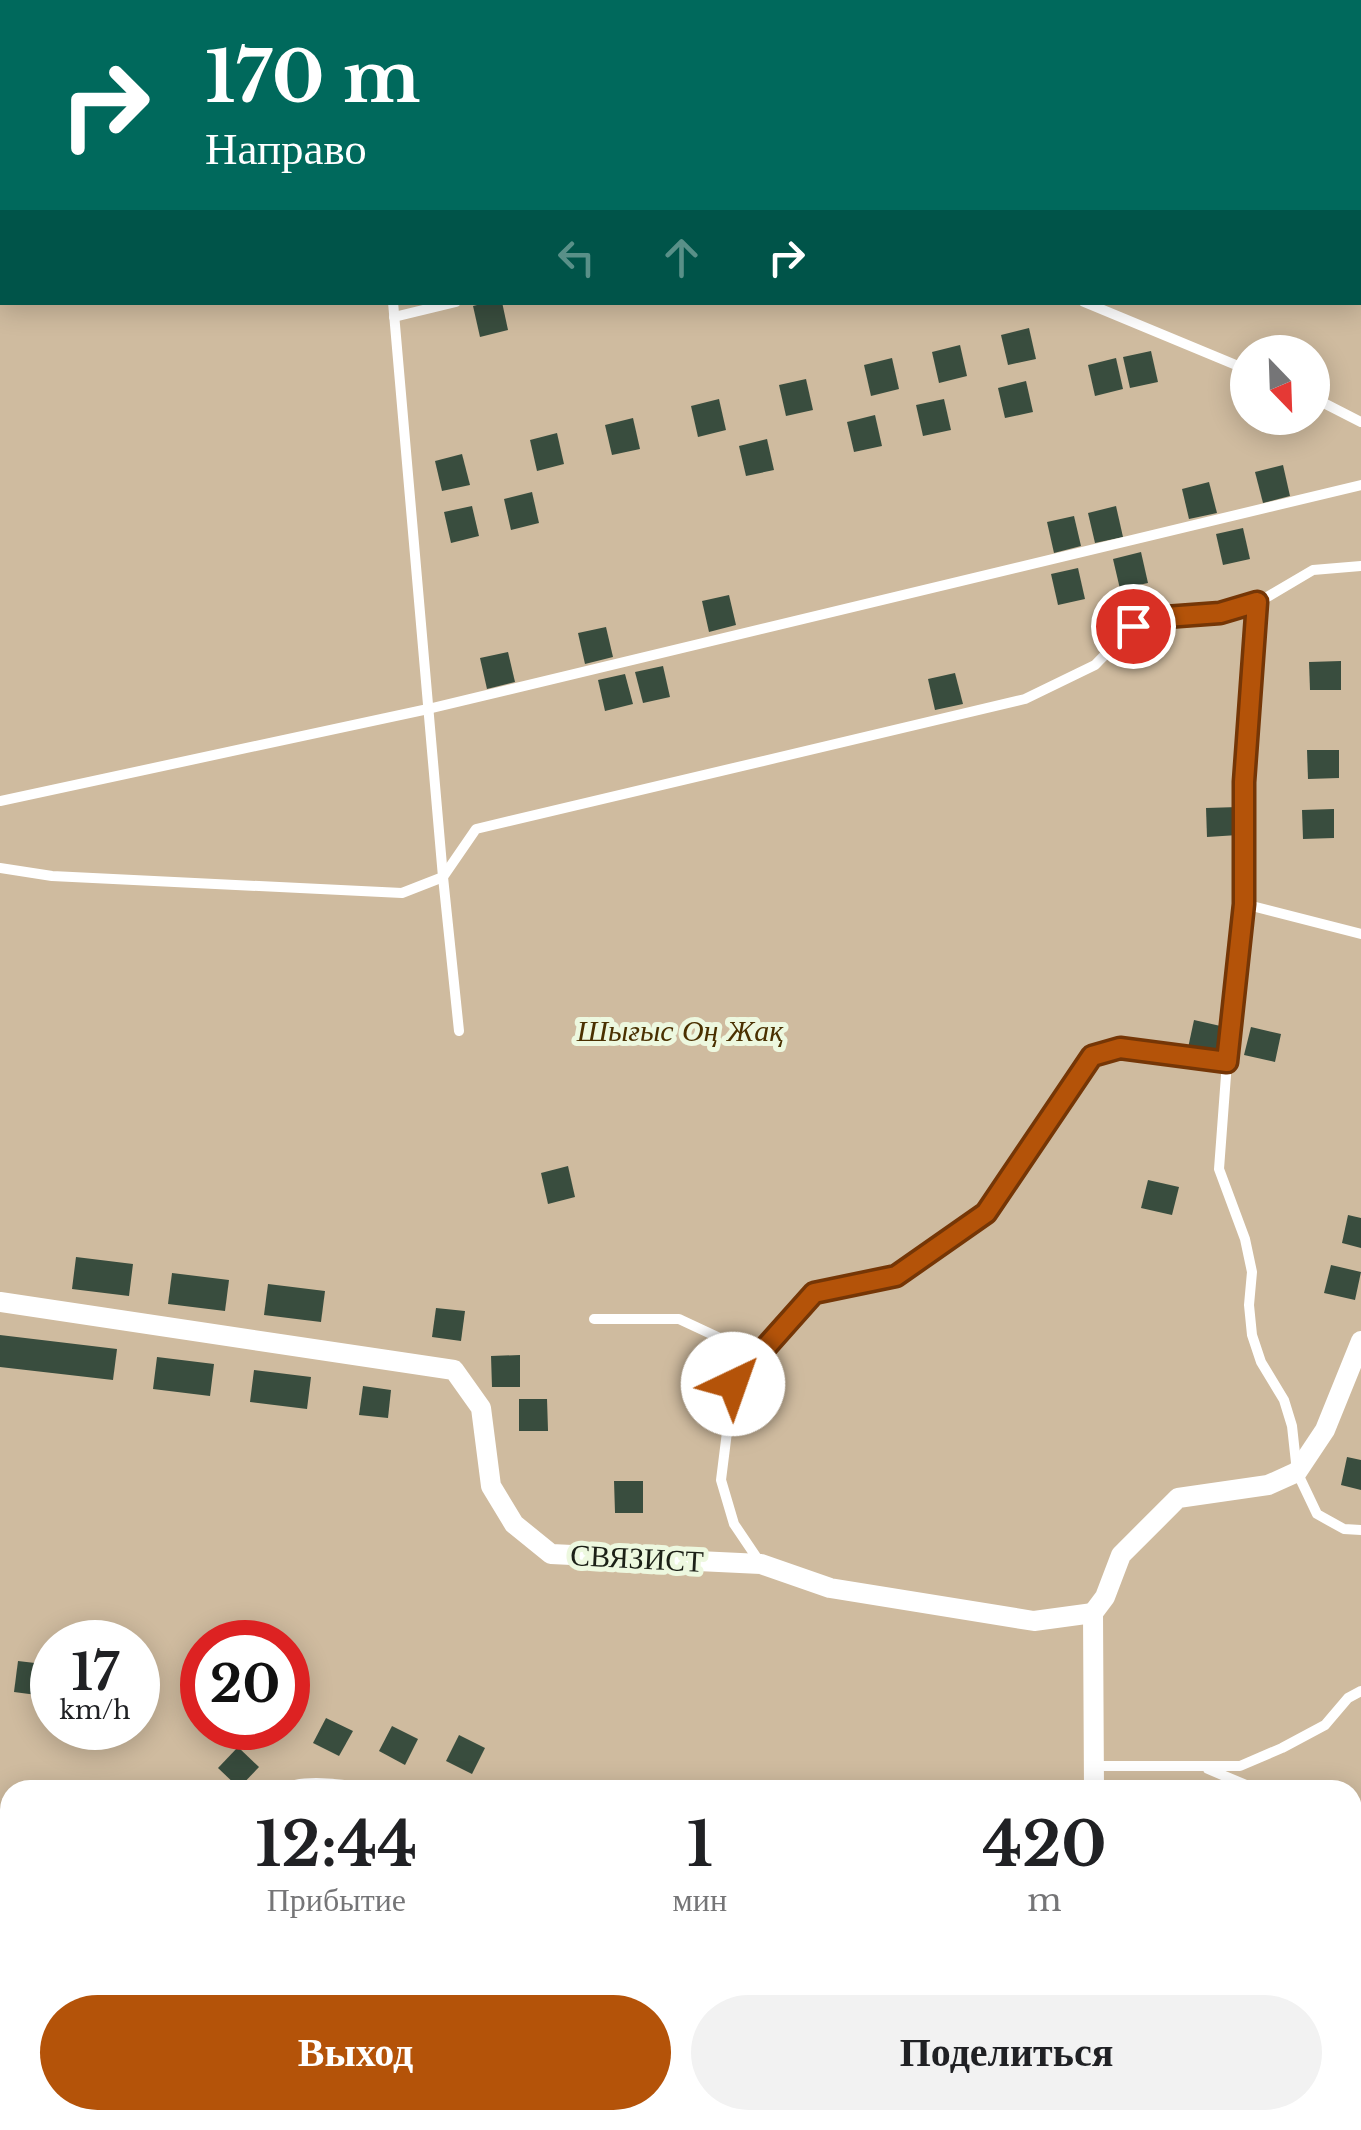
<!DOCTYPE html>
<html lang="ru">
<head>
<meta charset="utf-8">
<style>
	body { margin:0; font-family:"Libre Baskerville",serif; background:#f2f2f2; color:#202124; height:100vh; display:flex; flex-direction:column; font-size:38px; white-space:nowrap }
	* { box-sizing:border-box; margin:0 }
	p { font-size:32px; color:#757577 }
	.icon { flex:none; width:55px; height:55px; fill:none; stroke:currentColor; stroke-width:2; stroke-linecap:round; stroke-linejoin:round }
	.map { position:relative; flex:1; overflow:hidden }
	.side { position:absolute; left:0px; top:1780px; width:1362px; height:350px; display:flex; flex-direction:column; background:#fff; border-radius:30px 30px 0 0; box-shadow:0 5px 25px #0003 }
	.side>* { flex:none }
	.banner { position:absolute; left:0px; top:0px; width:1362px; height:305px; box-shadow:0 5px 25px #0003; background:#00695c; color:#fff; overflow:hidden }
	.needle { width:65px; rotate:157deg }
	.tools { position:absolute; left:1230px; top:335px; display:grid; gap:20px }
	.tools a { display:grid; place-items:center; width:100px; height:100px; border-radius:50%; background:#fff; box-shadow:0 5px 25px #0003; font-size:50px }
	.speed { position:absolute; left:30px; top:1620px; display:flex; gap:20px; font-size:50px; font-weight:700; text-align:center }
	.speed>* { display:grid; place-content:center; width:130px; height:130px; border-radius:50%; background:#fff; box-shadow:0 5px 25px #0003; line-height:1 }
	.speed small { font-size:25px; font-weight:400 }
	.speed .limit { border:15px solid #d22; background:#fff; color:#111 }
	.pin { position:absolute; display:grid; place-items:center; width:85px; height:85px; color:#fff; margin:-42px; border:5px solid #fff; border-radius:50%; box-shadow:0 2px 10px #0007 }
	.me { position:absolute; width:110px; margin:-55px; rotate:42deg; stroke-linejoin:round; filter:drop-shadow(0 0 8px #0008) }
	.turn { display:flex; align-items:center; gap:35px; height:210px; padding:0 40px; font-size:45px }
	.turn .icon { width:130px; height:130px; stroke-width:2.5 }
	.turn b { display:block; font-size:70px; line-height:85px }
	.lanes { display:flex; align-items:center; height:95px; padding:0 40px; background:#0003; justify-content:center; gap:50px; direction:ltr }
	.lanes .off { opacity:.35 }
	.eta { display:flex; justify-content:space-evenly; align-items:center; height:170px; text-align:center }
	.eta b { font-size:60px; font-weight:800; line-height:70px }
	.button { display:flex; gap:20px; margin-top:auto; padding:20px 40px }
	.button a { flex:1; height:115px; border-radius:60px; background:#b45309; color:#fff; font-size:40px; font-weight:800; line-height:115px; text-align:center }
	.button a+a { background:#f2f2f2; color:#202124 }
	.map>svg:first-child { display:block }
	.green { fill:#cfbb9f; fill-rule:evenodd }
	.building { fill:#394d3e }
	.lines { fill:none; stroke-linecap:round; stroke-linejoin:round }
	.lane { stroke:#fff; stroke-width:10 }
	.street { stroke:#fff; stroke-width:20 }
	.route-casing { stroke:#753606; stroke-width:25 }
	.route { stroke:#b45309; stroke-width:18 }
	.labels { text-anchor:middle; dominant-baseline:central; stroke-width:10; stroke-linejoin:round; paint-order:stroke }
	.park-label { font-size:30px; font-style:italic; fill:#4a3000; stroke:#edf8df }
	.street-label { font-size:30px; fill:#1c2017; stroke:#edf8df }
</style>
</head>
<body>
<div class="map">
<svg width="1361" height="2130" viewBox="0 0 1361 2130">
	<rect width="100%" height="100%" fill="#e0ebd2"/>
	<path class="green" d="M0,0h1361v2130h-1361zM2,2h1358v300h-1358zM1248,352h64v66h-64zM52,1642h86v86h-86zM202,1642h86v86h-86zM10,1790h1342v330h-1342z"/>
	<g class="building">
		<polygon points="489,302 502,302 508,330 480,337 473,306"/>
		<polygon points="1029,328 1036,359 1008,365 1001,335"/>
		<polygon points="960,345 967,376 939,383 932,352"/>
		<polygon points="1151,351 1158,382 1130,388 1123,357"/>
		<polygon points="892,358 899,389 871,396 864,365"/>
		<polygon points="1116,358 1123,389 1095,396 1088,365"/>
		<polygon points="806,379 813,410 786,416 779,385"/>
		<polygon points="1026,381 1033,412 1005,418 998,388"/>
		<polygon points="719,399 726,430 698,437 691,406"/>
		<polygon points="944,399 951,430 923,436 916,405"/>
		<polygon points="875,415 882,446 854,452 847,422"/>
		<polygon points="633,418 640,449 612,455 605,425"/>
		<polygon points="557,433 564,464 537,471 530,440"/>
		<polygon points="767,439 774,470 746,476 739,446"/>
		<polygon points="462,454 470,485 442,491 435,461"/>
		<polygon points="1283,465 1290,496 1263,503 1255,472"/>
		<polygon points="1209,482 1217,513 1189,519 1182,489"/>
		<polygon points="532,492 539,523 511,530 504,499"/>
		<polygon points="472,506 479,536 451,543 444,512"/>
		<polygon points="1116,506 1123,537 1095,543 1088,513"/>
		<polygon points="1074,516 1081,546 1054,553 1047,522"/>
		<polygon points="1243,528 1250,559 1223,565 1216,534"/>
		<polygon points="1141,552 1148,583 1120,589 1113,559"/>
		<polygon points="1078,568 1085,599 1058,605 1051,574"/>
		<polygon points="729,595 736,625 709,632 702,601"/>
		<polygon points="606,627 613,657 585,664 578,633"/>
		<polygon points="508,652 515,682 487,689 480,658"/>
		<polygon points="1341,661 1341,690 1310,690 1309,662"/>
		<polygon points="663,666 670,697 643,703 635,672"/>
		<polygon points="955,673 963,704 935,710 928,679"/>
		<polygon points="625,674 633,704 605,711 598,680"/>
		<polygon points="1307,750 1339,750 1339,778 1308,779"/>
		<polygon points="1238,807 1238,835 1207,837 1206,808"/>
		<polygon points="1334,809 1334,838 1303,839 1302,810"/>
		<polygon points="1194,1020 1225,1027 1219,1055 1188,1048"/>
		<polygon points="1251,1027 1281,1034 1275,1062 1244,1055"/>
		<polygon points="568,1166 575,1197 548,1204 541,1173"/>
		<polygon points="1148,1180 1179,1187 1172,1215 1141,1208"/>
		<polygon points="1348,1215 1361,1218 1361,1248 1342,1243"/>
		<polygon points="76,1257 133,1264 129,1296 72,1289"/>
		<polygon points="1331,1265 1361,1272 1355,1300 1324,1293"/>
		<polygon points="172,1273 229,1280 225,1311 168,1304"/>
		<polygon points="268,1284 325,1291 321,1322 264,1315"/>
		<polygon points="436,1308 465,1311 461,1341 432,1337"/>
		<polygon points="0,1335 117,1349 113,1380 0,1367"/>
		<polygon points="520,1355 520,1387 492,1387 491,1356"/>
		<polygon points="157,1357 214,1364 210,1396 153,1389"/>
		<polygon points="254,1370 311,1377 307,1409 250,1402"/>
		<polygon points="363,1386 391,1390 388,1418 359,1415"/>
		<polygon points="519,1399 547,1399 548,1431 519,1431"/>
		<polygon points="1347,1457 1361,1460 1361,1490 1341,1485"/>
		<polygon points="614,1481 643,1481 643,1513 615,1513"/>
		<polygon points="18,1661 52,1665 52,1697 14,1692"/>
		<polygon points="326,1718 353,1731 339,1756 313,1743"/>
		<polygon points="392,1726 418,1739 405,1765 379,1751"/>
		<polygon points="459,1735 485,1748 472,1774 446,1761"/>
		<polygon points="238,1747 259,1767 239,1788 218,1768"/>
		<polygon points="63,2120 102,2120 91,2130 72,2130"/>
		<polygon points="1030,2120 1048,2120 1059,2123 1057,2130 1027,2130"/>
	</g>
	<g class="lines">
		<g class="lane">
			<polyline points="327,0 333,2"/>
			<polyline points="833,0 840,2"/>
			<polyline points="466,2 467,0"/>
			<polyline points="0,135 2,135"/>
			<polyline points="1360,193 1361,194"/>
			<polyline points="1084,302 1248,370"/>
			<polyline points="394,317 456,302"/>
			<polyline points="1312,397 1361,422"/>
			<polyline points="1257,603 1313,570 1361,566"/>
			<polyline points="0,801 428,709 1361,485"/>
			<polyline points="0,868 52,876 402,893 443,877 393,302"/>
			<polyline points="459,1031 443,877 476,829 1025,699 1095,665 1133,626 1153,618 1220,613 1257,603 1244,782 1244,904"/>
			<polyline points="1227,1062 1219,1169 1245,1239 1252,1272 1249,1305 1252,1335 1261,1362 1284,1400 1292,1426 1297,1472 1317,1514 1344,1529 1361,1530"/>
			<polyline points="594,1319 679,1319 724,1340 733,1384"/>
			<polyline points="761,1564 734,1524 721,1480 733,1384 813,1293 897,1276 986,1213 1093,1056 1121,1048 1227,1062 1244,904 1361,934"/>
			<polyline points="1093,1766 1240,1766 1282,1748 1325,1725 1348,1698 1361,1691"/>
			<polyline points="1208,1769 1258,1790"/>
			<path d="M282,1790c21,-14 76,-3 101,0"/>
			<polyline points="0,2040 10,2027"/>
			<polyline points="0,2075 10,2104"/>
			<polyline points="16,2120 20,2130"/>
			<polyline points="1351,2120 1352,2130"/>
			<polyline points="147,2130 152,2120"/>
			<polyline points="373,2130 378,2120"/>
			<polyline points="605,2130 610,2120"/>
			<polyline points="821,2130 826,2120"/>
		</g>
		<g class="street">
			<polyline points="0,1302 454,1370 481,1408 491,1486 514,1524 551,1554 761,1564 830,1588 1034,1621 1093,1613"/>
			<polyline points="1094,1790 1093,1613 1105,1597 1121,1555 1178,1498 1268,1485 1297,1472 1325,1430 1361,1341"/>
			<polyline points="1069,2130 1072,2120"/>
		</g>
	</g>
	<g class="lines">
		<defs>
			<polyline id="route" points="733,1384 814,1293 896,1276 986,1213 1092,1056 1120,1048 1227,1062 1244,904 1244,782 1257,602 1220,613 1152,618 1133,626"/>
		</defs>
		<use href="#route" class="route-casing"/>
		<use href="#route" class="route"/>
	</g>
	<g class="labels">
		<g class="park-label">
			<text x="680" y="1030">Шығыс Оң Жақ</text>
		</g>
		<g class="street-label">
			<text transform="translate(637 1558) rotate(3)">СВЯЗИСТ</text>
		</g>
	</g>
</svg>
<div class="tools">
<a><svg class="needle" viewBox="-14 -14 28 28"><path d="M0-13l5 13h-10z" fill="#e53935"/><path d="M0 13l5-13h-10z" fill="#757577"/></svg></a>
</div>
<div class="speed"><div>17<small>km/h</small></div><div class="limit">20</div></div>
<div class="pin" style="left:1133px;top:626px;background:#d93025"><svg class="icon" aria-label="arrive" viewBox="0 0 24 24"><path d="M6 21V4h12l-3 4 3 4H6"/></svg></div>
<svg class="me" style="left:733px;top:1384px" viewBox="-20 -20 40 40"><circle r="19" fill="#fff"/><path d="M0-13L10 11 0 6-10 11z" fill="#b45309"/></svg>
<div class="banner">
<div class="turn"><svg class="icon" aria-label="right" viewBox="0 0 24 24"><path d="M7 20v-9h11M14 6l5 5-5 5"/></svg><div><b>170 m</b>Направо</div></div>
<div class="lanes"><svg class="icon off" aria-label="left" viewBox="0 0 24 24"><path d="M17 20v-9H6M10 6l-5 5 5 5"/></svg><svg class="icon off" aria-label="ahead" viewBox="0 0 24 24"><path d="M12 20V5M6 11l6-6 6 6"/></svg><svg class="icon" aria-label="right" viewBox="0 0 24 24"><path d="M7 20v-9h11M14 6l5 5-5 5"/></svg></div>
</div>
<section class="side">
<div class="eta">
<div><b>12:44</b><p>Прибытие</p></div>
<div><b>1</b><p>мин</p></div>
<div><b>420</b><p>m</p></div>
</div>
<div class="button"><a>Выход</a><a>Поделиться</a></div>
</section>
</div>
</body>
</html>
